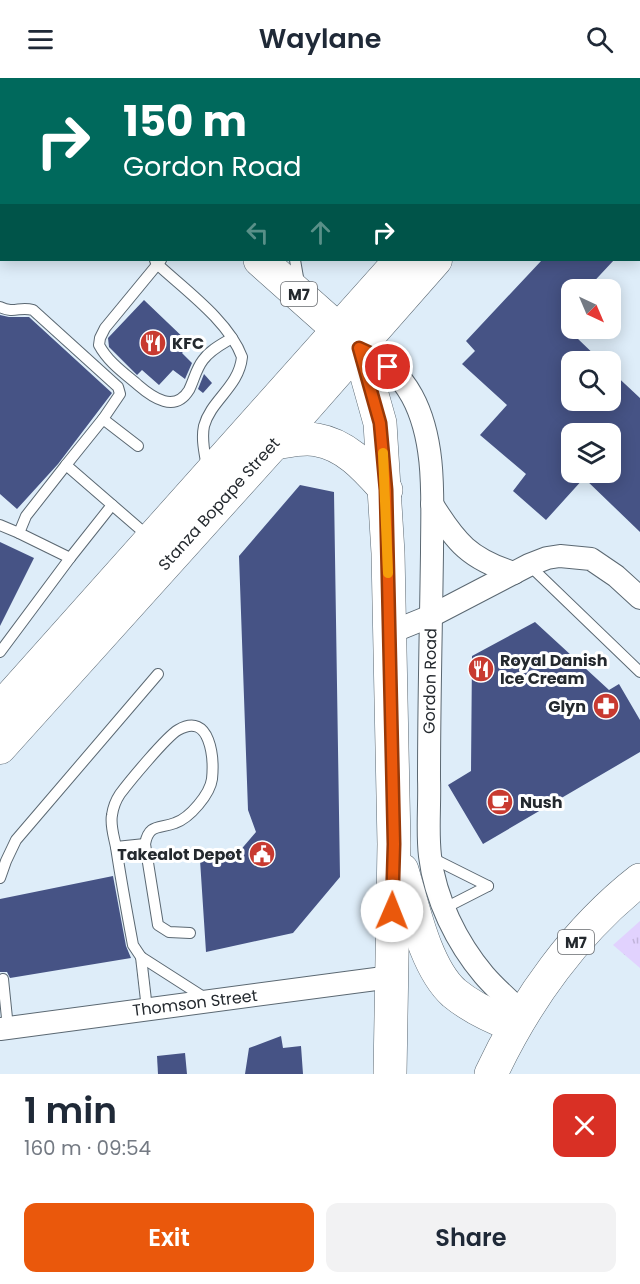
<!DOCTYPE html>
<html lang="en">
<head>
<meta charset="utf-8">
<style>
	body { margin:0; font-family:Poppins,sans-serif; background:#f2f2f3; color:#1f2937; height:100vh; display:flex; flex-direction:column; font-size:22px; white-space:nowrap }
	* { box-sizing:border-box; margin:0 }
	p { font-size:20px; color:#747a83 }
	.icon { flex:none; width:33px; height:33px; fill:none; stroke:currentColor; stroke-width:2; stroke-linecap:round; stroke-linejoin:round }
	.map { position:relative; height:996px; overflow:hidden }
	.panel { display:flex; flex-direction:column; background:#fff; flex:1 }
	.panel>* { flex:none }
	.guide { position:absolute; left:0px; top:0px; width:640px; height:183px; box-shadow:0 3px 15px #0003; background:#00695c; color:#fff; overflow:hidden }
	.needle { width:39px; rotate:136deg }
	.controls { position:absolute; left:561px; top:201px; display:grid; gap:12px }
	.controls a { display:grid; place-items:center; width:60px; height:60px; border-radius:12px; background:#fff; box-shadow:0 3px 15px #0003; font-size:30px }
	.pin { position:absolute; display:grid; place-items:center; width:51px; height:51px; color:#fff; margin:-26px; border:3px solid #fff; border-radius:50%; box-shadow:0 2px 6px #0007 }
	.me { position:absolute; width:66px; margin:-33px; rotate:1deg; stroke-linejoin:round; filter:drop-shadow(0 0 4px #0008) }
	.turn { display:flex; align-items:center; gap:21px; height:126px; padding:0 24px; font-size:27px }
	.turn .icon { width:78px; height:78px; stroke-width:2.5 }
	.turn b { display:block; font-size:42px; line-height:51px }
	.lanes { display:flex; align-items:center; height:57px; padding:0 24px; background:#0003; justify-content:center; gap:30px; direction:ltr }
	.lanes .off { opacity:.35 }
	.round { display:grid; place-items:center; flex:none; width:63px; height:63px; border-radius:12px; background:#f2f2f3 }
	.head { display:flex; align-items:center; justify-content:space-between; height:102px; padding:0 24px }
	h1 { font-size:36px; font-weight:600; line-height:45px }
	.action { display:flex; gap:12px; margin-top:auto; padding:12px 24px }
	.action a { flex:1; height:69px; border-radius:12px; background:#ea580c; color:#fff; font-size:24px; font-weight:600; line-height:69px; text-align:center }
	.action a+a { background:#f2f2f3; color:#1f2937 }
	header { display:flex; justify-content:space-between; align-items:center; height:78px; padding:0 24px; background:#fff; font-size:27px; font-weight:600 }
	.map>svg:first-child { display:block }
	.grass { fill:url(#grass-tufts) }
	.building { fill:#465385; fill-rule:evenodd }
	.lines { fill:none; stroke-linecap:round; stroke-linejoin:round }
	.service-casing { stroke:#5b6872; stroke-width:12 }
	.minor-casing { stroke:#5b6872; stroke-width:24 }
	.secondary-casing { stroke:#5b6872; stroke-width:33 }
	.primary-casing { stroke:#5b6872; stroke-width:34 }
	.service { stroke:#fff; stroke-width:10 }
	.minor { stroke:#fff; stroke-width:22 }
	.secondary { stroke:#fff; stroke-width:32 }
	.primary { stroke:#fff; stroke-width:33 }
	.route-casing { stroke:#983908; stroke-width:15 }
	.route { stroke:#ea580c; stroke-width:10 }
	.slow { stroke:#f59e0b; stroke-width:10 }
	.labels { text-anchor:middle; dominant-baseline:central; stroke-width:6; stroke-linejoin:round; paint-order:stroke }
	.shield { fill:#fff; stroke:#66696d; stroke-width:1.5 }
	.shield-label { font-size:15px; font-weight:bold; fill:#24292e }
	.poi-label { font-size:16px; font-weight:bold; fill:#24292e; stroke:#fff; text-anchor:start }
	.street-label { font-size:16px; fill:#24292e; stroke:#fff }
</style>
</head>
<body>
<header><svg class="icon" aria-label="menu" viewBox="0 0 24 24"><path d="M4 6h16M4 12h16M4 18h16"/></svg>Waylane<svg class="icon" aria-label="search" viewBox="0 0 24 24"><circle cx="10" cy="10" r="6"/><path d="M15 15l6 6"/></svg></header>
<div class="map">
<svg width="640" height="996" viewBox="0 0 640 996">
	<defs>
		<pattern id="grass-tufts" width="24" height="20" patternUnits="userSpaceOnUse" patternTransform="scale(1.5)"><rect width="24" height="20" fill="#e1d2fe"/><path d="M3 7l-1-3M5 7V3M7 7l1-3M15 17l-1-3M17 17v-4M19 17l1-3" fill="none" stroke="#c1b4da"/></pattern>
	</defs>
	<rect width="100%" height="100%" fill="#deedf9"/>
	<polygon class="grass" points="640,843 640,890 613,867"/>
	<g class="building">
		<path d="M542,182h72l-28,30h-14v38h13l-8,10 25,24h-30v38h38v-30l30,28v134l-56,-54 -38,42 -33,-29 13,-17 -46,-39 27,-30 -45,-41 13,-13 -9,-10zM572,356h38v38h-38z"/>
		<polygon points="144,222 190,266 182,275 192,285 185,301 173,292 159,307 142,292 137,297 109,269 108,260"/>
		<polygon points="0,237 9,239 29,239 112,315 58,386 17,431 0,416"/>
		<polygon points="204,296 212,305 203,315 198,311"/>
		<polygon points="300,407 334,414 340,799 293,855 206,874 200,782 238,775 256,754 248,732 239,478"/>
		<polygon points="0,464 34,480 0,548"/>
		<polygon points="535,544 609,612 619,606 640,642 640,674 483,766 448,707 471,693 472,578"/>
		<polygon points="113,798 126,868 131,880 10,900 7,894 0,894 0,821"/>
		<polygon points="281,958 283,970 301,968 303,996 245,996 249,970"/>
		<polygon points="185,975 187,996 158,996 157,978"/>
	</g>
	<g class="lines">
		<defs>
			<g id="service">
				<polyline points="0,72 2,71"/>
				<path d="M155,182l1,3c28,26 73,58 86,94 -3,30 -31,43 -38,69 -3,14 1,28 3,42"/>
				<path d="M161,182l-56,68 -5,10 -1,7c9,17 25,28 39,40 15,13 37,28 51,5 5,-10 7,-21 14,-30 7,-10 19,-16 29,-22"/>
				<polyline points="295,182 299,205"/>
				<path d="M0,229c15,7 19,-1 33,3l85,77 2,7 -17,25"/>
				<polyline points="66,387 103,341 138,368"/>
				<polyline points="0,447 19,455"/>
				<polyline points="70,480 19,455 26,438 66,387 148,458"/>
				<polyline points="529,487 640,594"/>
				<polyline points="0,574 70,480 112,427"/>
				<polyline points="116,769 145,766"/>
				<polyline points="430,779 488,808"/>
				<polyline points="0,800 6,783 16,762 158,596"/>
				<polyline points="445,830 488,808"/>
				<path d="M190,855l-21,-1 -11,-7 -13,-81c4,-21 15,-15 30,-21 15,-5 35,-29 37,-44 2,-20 -1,-68 -34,-49 -12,7 -49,52 -58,64 -4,6 -7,14 -8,21 -2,10 2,22 4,32 5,33 11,66 17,98l8,12 64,41"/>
				<polyline points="141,879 147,931"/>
				<polyline points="3,901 8,950"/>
			</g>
			<g id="minor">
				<path d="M359,270c22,10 41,26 53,48 25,46 20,106 20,156 -1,76 -3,151 -3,227 1,25 -2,52 1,77 5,43 27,87 54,119 12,14 26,26 39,38"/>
				<path d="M432,426c24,39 38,55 82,69"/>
				<polyline points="389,555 431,538 529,487 547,480 560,478 591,481 616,498 640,520"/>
				<polyline points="0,951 391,899"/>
			</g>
			<g id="secondary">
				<polyline points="563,2 565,0"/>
				<polyline points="594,2 595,0"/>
				<polyline points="0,630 400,182"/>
				<polyline points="0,670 275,365 436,182"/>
			</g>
			<g id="primary">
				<polyline points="56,0 58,2"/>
				<polyline points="260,182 359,270 380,345 388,475 394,766 390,996"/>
				<path d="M275,365c13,-2 29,-6 42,-3 30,5 50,29 69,50"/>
				<path d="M402,792c11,36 23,97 52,123 18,15 40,25 61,33"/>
				<path d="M491,996c34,-73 85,-144 149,-194"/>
			</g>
		</defs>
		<use href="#service" class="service-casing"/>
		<use href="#minor" class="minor-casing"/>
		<use href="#secondary" class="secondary-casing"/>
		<use href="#primary" class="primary-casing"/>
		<use href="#service" class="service"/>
		<use href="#minor" class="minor"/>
		<use href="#secondary" class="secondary"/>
		<use href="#primary" class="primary"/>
	</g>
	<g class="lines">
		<defs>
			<polyline id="route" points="388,289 372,276 359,270 380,345 386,412 394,766 392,833"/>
		</defs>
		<use href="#route" class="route-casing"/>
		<use href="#route" class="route"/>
		<polyline class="slow" points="383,375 388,495"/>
	</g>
	<defs>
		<symbol id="restaurant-disc" viewBox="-11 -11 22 22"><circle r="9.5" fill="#c83a30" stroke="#fff"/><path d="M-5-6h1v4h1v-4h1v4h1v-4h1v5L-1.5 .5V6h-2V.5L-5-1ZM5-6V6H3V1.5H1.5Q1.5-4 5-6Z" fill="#fff"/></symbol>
		<symbol id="pharmacy-disc" viewBox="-11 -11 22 22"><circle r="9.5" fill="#c83a30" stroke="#fff"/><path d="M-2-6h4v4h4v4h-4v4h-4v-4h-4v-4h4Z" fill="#fff"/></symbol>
		<symbol id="cafe-disc" viewBox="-11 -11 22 22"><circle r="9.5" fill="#c83a30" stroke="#fff"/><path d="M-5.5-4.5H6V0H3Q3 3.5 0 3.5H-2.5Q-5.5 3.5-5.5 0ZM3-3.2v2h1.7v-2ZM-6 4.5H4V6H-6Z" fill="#fff"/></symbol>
		<symbol id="civic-disc" viewBox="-11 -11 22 22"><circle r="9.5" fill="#c83a30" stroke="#fff"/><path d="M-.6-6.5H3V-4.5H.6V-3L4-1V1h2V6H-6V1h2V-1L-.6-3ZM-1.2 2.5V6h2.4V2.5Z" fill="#fff"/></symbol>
	</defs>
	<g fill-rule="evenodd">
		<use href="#restaurant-disc" x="138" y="250" width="30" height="30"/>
		<use href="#restaurant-disc" x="466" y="576" width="30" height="30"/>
		<use href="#pharmacy-disc" x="591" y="613" width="30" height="30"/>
		<use href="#cafe-disc" x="485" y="709" width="30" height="30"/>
		<use href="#civic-disc" x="247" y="761" width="30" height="30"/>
	</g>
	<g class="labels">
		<g class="shield">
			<rect x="281" y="204" width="36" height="24" rx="4.5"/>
			<rect x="558" y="852" width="36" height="24" rx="4.5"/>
		</g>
		<g class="shield-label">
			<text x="299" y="216">M7</text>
			<text x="576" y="864">M7</text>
		</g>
		<g class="poi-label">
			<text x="172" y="265">KFC</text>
			<text x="500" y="582">Royal Danish<tspan x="500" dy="18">Ice Cream</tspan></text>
			<text x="586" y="628" text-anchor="end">Glyn</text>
			<text x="520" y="724">Nush</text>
			<text x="242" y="776" text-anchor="end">Takealot Depot</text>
		</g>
		<g class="street-label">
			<text transform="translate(219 426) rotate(-48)">Stanza Bopape Street</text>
			<text transform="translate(430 603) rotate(-89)">Gordon Road</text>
			<text transform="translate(195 925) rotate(-7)">Thomson Street</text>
		</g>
	</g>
</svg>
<div class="controls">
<a><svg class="needle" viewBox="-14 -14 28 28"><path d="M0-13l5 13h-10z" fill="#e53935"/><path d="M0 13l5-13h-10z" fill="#747a83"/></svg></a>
<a><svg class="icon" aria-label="search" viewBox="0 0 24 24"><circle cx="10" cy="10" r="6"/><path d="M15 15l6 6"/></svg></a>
<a><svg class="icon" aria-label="layers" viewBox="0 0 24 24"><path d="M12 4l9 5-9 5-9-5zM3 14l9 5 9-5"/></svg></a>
</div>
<div class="pin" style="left:388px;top:289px;background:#d93025"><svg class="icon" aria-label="arrive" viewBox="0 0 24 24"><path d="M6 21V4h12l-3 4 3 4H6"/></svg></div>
<svg class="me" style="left:392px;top:833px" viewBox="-20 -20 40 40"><circle r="19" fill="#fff"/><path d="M0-13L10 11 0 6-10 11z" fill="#ea580c"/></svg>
<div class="guide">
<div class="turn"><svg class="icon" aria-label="right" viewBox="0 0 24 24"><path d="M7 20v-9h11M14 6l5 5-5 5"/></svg><div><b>150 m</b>Gordon Road</div></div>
<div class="lanes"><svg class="icon off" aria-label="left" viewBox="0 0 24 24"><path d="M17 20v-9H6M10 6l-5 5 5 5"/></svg><svg class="icon off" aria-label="ahead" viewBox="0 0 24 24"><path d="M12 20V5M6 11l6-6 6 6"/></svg><svg class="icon" aria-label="right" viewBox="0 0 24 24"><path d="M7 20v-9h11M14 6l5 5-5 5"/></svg></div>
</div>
</div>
<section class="panel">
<div class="head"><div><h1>1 min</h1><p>160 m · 09:54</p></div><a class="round" style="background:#d93025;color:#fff"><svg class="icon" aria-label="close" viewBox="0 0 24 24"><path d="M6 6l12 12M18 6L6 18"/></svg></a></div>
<div class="action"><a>Exit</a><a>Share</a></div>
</section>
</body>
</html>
